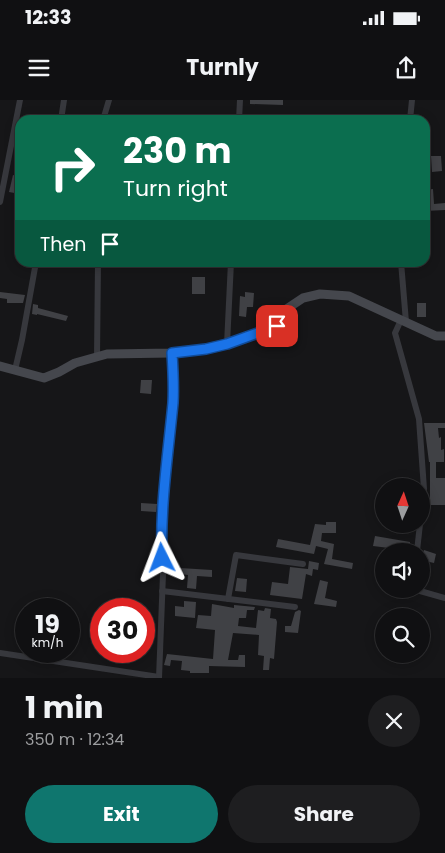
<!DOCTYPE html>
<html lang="en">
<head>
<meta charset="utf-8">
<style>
	body { margin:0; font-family:Poppins,sans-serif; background:#1e1e20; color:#f1f3f6; height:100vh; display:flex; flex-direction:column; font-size:19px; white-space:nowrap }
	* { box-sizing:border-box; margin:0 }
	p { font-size:16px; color:#9c9d9f }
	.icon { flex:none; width:28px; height:28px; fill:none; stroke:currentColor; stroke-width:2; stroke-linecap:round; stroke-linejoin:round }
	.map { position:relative; height:578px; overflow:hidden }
	.drawer { display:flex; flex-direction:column; background:#101012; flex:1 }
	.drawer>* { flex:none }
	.hud { position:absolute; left:15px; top:15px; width:415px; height:152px; border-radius:15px; box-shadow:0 2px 12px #0003,0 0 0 1px #303032; background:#0b6e4f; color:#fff; overflow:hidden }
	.needle { width:32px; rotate:3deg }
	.fabs { position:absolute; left:375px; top:378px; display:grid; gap:10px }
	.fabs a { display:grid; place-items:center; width:55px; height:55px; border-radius:50%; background:#101012; box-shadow:0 2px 12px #0003,0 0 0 1px #303032; font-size:25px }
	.speed { position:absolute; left:15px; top:498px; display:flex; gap:10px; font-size:25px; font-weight:700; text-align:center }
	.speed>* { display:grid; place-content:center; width:65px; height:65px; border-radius:50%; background:#101012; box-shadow:0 2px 12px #0003,0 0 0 1px #303032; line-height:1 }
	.speed small { font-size:12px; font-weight:400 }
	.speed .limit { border:8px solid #d22; background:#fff; color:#111 }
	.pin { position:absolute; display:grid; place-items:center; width:42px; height:42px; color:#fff; margin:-21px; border-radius:10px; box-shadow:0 2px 8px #0006 }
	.me { position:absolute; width:55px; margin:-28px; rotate:357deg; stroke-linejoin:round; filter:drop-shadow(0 0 4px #0008) }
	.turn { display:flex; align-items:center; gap:18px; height:105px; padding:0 25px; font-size:22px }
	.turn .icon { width:65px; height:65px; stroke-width:2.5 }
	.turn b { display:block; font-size:35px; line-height:42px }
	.then { display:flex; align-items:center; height:48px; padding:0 25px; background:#0003; gap:10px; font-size:19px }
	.round { display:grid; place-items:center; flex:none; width:52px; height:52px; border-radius:26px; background:#1e1e20 }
	.overview { display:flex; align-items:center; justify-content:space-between; height:85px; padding:0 25px }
	h1 { font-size:30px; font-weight:700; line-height:38px }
	.button { display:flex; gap:10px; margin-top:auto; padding:10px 25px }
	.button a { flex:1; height:58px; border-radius:30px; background:#0f766e; color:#fff; font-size:20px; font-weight:700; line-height:58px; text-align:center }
	.button a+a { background:#1e1e20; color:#f1f3f6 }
	.status { display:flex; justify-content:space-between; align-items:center; height:35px; padding:0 25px; background:#101012; direction:ltr }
	.status svg { height:14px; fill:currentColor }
	header { display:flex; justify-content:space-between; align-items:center; height:65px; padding:0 25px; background:#101012; font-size:22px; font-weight:700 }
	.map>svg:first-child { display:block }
	.building { fill:#404145 }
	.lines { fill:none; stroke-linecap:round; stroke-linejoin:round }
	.street { stroke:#37383d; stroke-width:6 }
	.secondary { stroke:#45474d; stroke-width:9 }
	.route-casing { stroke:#114b97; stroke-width:12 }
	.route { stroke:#1a73e8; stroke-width:9 }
</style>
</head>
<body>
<div class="status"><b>12:33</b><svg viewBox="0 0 49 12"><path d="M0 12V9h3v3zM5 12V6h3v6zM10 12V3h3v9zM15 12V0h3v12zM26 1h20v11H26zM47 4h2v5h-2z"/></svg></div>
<header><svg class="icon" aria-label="menu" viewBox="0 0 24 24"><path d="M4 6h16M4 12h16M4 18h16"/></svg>Turnly<svg class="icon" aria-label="share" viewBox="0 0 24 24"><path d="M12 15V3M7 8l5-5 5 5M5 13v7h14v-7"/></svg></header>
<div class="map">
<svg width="445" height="578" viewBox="0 0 445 578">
	<rect width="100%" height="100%" fill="#161618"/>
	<g class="building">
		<polygon points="250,0 283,0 283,5 250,4"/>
		<polygon points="431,56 441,56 442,71 432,72"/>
		<polygon points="13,75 20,77 20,94 9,92"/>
		<polygon points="433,89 434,104 445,103 445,110 425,111 425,90"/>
		<rect x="192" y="177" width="13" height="17"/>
		<polygon points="0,192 25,195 23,203 7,203 7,199 0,198"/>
		<polygon points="245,192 254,193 253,207 247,207 246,217 239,216 240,196 245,197"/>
		<rect x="417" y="203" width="9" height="14"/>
		<polygon points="33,204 38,205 38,208 68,216 66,221 37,214 37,215 32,214"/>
		<polygon points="141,280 152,280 151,294 140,293"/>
		<polygon points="424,323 445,323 445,328 438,328 439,338 441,337 441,350 444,349 444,362 436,362 436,378 445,378 445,405 430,405 430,362 429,362"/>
		<polygon points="141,403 157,404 156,412 141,411"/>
		<polygon points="326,422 336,422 336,433 322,433 321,441 334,444 332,459 353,463 352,469 324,464 328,449 316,446 314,454 276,447 278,439 310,445 315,424 326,425"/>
		<polygon points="375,436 410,442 409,449 404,448 403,451 389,451 389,448 373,446"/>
		<polygon points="424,450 436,454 434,463 421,460"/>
		<polygon points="309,461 319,463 318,470 313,469 312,476 306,474 302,499 270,495 272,482 288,484 290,467 308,469"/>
		<polygon points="180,468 212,470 212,477 197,476 196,489 187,488 188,475 180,474"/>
		<polygon points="237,478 247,479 246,492 235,491"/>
		<polygon points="320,480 328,482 325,498 337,501 336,507 314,504"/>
		<polygon points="184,501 196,502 195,518 175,516 175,506 184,507"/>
		<polygon points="212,504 234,508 234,505 255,507 254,510 247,510 246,518 239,518 238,526 256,528 258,510 264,511 265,508 271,509 270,518 276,519 277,522 274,559 270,558 269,570 263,570 264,556 258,555 259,535 233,533 228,560 238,560 239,555 245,555 245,567 209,566 209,573 190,573 190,571 181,570 182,561 171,560 170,566 164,565 167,554 213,559 215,530 196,528 198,515 211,516"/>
		<polygon points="299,510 301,511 298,533 285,532 285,526 291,526 295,512"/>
	</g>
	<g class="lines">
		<g class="street">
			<polyline points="61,20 64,0"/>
			<polyline points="103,20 109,0"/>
			<polyline points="239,20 240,0"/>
			<polyline points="410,20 412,0"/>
			<polyline points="0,102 20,0"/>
			<polyline points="401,162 406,222"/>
			<polyline points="401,220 395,233 419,319 424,389 421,414"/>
			<polyline points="227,244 231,162"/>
			<polyline points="97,257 98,162"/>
			<polyline points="15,270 22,240 36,162"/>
			<polyline points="417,451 420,424"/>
			<polyline points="413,489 445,498"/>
			<polyline points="162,491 295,507"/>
			<polyline points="228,499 236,455 303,464"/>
			<polyline points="0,553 159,577"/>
			<polyline points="159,578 163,474 161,427 163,385 173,301 172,253"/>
		</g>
		<polyline class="secondary" points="0,266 44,278 59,272 75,263 107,254 172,253 206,249 227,244 277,226 285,210 303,198 320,194 349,196 436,236 445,236"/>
	</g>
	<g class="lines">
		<defs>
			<path id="route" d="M162,458c-2,-52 6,-103 11,-155 1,-17 0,-34 -1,-50l34,-4 21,-5 50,-18"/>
		</defs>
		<use href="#route" class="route-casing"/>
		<use href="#route" class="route"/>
	</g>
</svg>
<div class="fabs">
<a><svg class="needle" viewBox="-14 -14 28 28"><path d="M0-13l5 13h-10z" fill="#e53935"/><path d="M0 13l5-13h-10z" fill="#9c9d9f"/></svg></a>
<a><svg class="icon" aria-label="sound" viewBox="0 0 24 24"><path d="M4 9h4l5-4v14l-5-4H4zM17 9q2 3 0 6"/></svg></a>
<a><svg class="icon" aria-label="search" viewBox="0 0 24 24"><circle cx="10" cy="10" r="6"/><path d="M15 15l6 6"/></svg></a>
</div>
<div class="speed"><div>19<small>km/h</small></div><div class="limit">30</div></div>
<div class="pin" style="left:277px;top:226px;background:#d93025"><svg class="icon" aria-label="arrive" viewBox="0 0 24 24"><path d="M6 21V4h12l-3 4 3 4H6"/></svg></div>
<svg class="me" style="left:162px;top:458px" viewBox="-20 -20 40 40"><path d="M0-17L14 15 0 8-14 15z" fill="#1a73e8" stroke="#fff" stroke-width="4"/></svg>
<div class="hud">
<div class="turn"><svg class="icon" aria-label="right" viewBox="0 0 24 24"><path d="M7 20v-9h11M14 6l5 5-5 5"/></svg><div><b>230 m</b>Turn right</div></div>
<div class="then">Then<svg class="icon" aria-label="arrive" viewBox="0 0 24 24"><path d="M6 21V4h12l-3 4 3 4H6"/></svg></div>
</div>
</div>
<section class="drawer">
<div class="overview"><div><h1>1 min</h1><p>350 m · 12:34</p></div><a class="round"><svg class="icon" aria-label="close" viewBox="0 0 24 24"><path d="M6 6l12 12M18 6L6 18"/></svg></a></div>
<div class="button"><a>Exit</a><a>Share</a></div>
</section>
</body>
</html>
